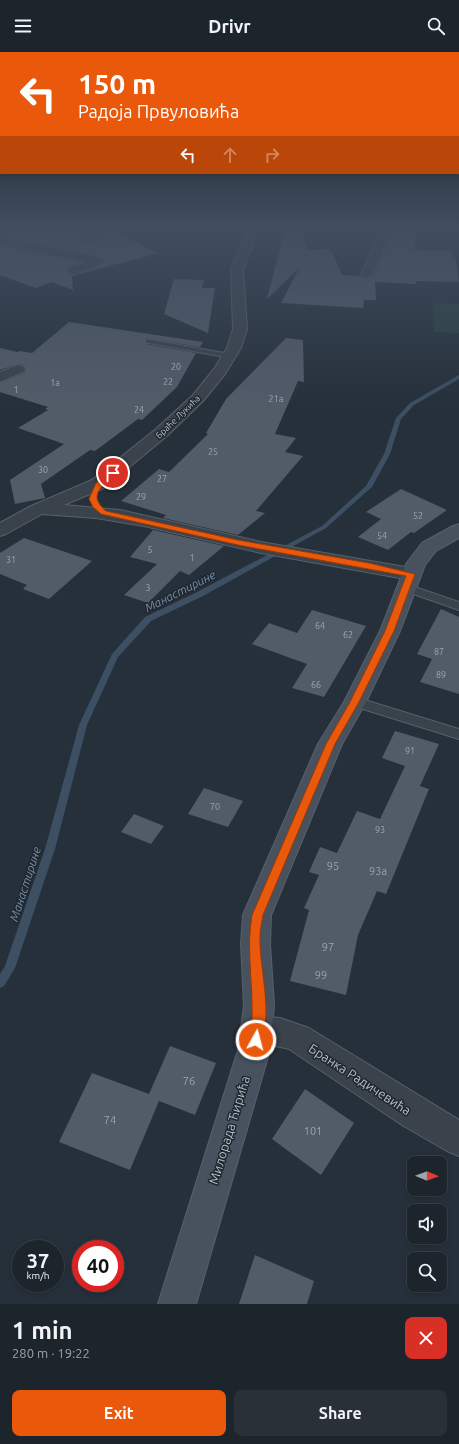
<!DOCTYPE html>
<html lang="en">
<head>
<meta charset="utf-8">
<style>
	body { margin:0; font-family:Ubuntu,sans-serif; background:#293038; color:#f1f3f6; height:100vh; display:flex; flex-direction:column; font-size:15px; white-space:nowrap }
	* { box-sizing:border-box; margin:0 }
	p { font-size:13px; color:#a0a4a9 }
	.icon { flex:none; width:22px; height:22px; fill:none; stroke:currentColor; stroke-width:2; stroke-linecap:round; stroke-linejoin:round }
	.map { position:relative; height:1252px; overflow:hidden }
	.drawer { display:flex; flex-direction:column; background:#1c242c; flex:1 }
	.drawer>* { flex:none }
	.guide { position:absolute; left:0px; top:0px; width:459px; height:122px; box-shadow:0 2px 6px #0003,0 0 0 1px #3a4148; background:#ea580c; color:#fff; overflow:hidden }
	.needle { width:26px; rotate:91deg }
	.buttons { position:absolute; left:407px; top:1104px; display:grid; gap:8px }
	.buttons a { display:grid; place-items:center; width:40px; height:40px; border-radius:8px; background:#1c242c; box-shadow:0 2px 6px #0003,0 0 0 1px #3a4148; font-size:20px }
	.speed { position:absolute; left:12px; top:1188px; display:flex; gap:8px; font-size:20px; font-weight:700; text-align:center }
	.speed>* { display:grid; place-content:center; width:52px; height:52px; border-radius:50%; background:#1c242c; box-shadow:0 2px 6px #0003,0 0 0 1px #3a4148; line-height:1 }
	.speed small { font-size:10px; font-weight:400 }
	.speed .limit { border:6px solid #d22; background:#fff; color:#111 }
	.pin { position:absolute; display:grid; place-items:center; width:34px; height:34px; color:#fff; margin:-17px; border:2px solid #fff; border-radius:50%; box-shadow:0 1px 4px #0007 }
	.me { position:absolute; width:44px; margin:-22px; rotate:7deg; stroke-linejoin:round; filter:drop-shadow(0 0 3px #0008) }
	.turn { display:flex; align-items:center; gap:14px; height:84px; padding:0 12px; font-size:18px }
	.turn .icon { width:52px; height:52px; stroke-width:2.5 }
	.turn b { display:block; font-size:28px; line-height:34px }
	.lanes { display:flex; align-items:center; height:38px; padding:0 12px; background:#0003; justify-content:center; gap:20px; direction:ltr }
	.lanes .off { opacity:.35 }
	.round { display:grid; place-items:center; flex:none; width:42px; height:42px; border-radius:8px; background:#293038 }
	.summary { display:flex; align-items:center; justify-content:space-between; height:68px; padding:0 12px }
	h1 { font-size:24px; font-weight:700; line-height:30px }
	.action { display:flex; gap:8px; margin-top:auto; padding:8px 12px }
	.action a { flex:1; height:46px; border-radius:8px; background:#ea580c; color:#fff; font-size:16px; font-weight:700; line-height:46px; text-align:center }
	.action a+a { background:#293038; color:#f1f3f6 }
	header { display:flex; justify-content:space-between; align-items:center; height:52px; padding:0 12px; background:#1c242c; font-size:18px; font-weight:700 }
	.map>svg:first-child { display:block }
	.green { fill:#2b3e3e }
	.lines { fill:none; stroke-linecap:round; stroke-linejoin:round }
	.stream { fill:#3d4f62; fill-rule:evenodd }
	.building { fill:#525b68 }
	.lane-casing { stroke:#586069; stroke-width:2 }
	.street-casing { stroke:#586069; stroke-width:2 }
	.secondary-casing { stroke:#586069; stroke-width:2 }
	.lane { fill:#3a424b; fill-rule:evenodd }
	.street { fill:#3a424b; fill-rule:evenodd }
	.secondary { fill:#48515e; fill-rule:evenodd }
	.route { fill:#ea580c; stroke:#983908 }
	.labels { text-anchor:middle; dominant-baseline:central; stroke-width:3; stroke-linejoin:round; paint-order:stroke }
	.number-label { font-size:9px; fill:#9ca4ae }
	.far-street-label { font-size:9px; fill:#b5bdc6; stroke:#1f2730 }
	.near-number-label { font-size:11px; fill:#9ca4ae }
	.water-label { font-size:12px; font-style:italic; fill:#798fa7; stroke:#1f2730 }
	.near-street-label { font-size:13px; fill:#b5bdc6; stroke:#1f2730 }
</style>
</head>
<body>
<header><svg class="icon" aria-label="menu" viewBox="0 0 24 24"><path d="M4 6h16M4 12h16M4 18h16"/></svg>Drivr<svg class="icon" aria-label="search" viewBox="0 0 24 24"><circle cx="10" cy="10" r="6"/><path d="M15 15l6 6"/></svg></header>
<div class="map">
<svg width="459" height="1252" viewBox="0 0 459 1252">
	<rect width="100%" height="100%" fill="#26303b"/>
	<polygon class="green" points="433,251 459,252 459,281 434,280"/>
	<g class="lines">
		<polygon class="stream" points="459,323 459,327 414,353 401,367 390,402 372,435 326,476 203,544 151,569 118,605 87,673 55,797 15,916 4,934 0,936 0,922 5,914 45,797 79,673 112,602 145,565 197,540 322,474 366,434 384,402 396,366 410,351"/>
	</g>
	<g class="building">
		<polygon points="0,177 92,177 81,188 84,192 93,192 107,177 159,201 79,222 97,215 103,210 103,208 96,204 0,184"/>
		<polygon points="285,177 305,178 303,191 307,191 306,198 331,197 342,223 360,224 367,227 374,223 393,177 417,177 414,198 452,199 453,206 456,207 459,230 416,229 416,232 375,230 376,248 364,248 363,256 281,251 300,215 267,247"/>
		<polygon points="0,193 81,210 68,215 66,218 72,224 73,238 52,230 36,236 0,223"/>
		<polygon points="174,227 204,228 202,236 215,236 208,281 164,262"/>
		<polygon points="69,270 203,290 200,295 145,286 146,292 196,301 177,335 142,368 138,367 95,399 90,398 41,432 45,446 15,452 10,428 64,392 18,376 48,358 45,357 48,355 0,340 0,331 24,321 26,318 24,313 18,312 0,318 0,296 17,300 20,299 32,301"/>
		<polygon points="286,286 303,288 304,330 298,329 275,382 296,386 285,400 303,404 256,459 265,461 238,483 163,466 166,463 121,449 159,417 169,420 208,382 206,381 226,347"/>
		<polygon points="401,437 447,458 414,481 411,480 388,498 358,485 381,467 366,460"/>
		<polygon points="153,478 224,494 189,523 180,519 148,551 124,543 157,512 130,505"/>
		<polygon points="24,486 92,509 49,547 23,537 27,533 0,522 0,501"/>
		<polygon points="441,557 459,565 459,642 420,630 432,607 417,602"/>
		<polygon points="312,558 366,574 324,645 292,636 307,612 252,592 269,571 297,581"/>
		<polygon points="395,679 439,692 420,734 429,737 386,842 377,839 358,883 346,943 290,929 309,858 304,856 319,823 309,820 320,795 337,801 357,759 380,767 405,714 382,706"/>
		<polygon points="204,736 243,749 228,775 188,762"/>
		<polygon points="134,762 164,774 151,792 121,780"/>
		<polygon points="170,994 216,1011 195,1063 159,1049 130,1118 59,1090 92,1021 149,1042"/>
		<polygon points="305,1037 354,1071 321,1123 272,1087"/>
		<polygon points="255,1203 314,1229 307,1252 239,1252"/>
	</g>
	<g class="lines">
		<defs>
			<g id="lane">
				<polygon points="146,287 230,302 234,304 230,306 149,291 146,291"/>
				<polygon points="406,532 459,550 459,558 402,538 400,536"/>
				<polygon points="355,645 459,677 459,687 350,653 348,650 350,647"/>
			</g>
			<g id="street">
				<polygon points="94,177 105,177 92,191 84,191 82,189"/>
				<polygon points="249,177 259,177 243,217 247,277 241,296 225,322 203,349 168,383 104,436 64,453 120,458 261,490 411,516 418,518 421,522 418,526 411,528 261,501 144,474 96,466 42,462 6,482 0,484 0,471 29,455 92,428 156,377 193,343 214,317 227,296 233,277 231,217"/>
				<polygon points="382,177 392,177 373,222 367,226 363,225 361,222"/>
				<polygon points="0,185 96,205 102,209 96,214 73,223 67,219 69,216 86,210 0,191"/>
				<polygon points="18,313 23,314 25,317 23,320 0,330 0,320"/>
				<path d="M258,964l22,2 29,10 150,92v36l-12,-5 -45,-26 -113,-76c-14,-4 -28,-4 -42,-9l-4,-10 4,-10z"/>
			</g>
			<polygon id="secondary" points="459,472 459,486 436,499 425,513 400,579 366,650 342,692 271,863 270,892 274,954 270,998 196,1252 158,1252 238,998 244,954 241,892 243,863 318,692 344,650 380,579 406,512 422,491 453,474"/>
		</defs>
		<use href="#lane" class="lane-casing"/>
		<use href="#street" class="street-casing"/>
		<use href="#secondary" class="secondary-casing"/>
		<use href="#lane" class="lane"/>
		<use href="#street" class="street"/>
		<use href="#secondary" class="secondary"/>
	</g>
	<linearGradient id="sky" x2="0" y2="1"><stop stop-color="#151a20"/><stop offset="0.5" stop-color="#414e60"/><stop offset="1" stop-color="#414e60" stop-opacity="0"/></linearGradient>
	<rect width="459" height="352" fill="url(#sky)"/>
	<path class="route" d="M113,419l3,2c-12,13 -30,21 -10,38l132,29 131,23 46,11 -21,57 -35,71 -24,42 -72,171c-1,7 -3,14 -3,21 -1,32 14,78 0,108l-4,2 -5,-2c-3,-7 1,-19 1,-27 1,-35 -6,-68 0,-102l74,-171 24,-42 35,-71 21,-55 -168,-31 -137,-31 -8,-7 -4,-8 7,-16z"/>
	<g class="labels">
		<g class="number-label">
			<text x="176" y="315">20</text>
			<text x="168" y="330">22</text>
			<text x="55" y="331">1a</text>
			<text x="16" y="338">1</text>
			<text x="276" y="347">21a</text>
			<text x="139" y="358">24</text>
			<text x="213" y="400">25</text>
			<text x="43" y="418">30</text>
			<text x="162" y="427">27</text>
			<text x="141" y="445">29</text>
			<text x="418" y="464">52</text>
			<text x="382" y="484">54</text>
			<text x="150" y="498">5</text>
			<text x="192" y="506">1</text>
			<text x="11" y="508">31</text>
			<text x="148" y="536">3</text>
			<text x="320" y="574">64</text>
			<text x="348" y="583">62</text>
			<text x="439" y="600">87</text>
			<text x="441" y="623">89</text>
			<text x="316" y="633">66</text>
			<text x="410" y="699">91</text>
			<text x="215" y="755">70</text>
			<text x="380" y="778">93</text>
		</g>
		<g class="far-street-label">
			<text transform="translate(178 365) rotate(-44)">Браће Лукића</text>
		</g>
		<g class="near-number-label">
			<text x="333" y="814">95</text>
			<text x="378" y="819">93a</text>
			<text x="328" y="895">97</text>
			<text x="321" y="923">99</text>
			<text x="189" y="1029">76</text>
			<text x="110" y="1068">74</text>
			<text x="313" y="1079">101</text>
		</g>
		<g class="water-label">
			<text transform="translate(180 539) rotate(-27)">Манастирине</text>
			<text transform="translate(25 832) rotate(-72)">Манастирине</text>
		</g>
		<g class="near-street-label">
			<text transform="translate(360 1027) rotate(33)">Бранка Радичевића</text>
			<text transform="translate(229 1078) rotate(-73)">Милорада Ћирића</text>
		</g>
	</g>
</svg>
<div class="buttons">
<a><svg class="needle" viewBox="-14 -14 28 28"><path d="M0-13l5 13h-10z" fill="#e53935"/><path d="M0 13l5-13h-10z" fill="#a0a4a9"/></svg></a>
<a><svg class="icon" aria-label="sound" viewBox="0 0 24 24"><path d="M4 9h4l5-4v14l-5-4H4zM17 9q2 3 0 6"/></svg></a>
<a><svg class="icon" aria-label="search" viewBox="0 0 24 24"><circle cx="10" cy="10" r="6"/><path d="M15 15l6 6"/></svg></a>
</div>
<div class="speed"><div>37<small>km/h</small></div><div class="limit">40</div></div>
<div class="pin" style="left:113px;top:421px;background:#d93025"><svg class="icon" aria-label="arrive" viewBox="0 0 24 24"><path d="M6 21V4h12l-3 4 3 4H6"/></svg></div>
<svg class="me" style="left:256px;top:988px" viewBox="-20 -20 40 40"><circle r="17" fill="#ea580c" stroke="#fff" stroke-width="3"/><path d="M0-11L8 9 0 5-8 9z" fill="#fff"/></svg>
<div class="guide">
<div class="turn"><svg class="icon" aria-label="left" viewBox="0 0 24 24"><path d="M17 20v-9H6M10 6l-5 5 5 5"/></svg><div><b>150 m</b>Радоја Првуловића</div></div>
<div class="lanes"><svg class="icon" aria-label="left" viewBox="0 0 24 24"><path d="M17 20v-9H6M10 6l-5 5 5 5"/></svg><svg class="icon off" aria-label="ahead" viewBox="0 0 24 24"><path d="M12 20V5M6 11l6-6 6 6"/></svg><svg class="icon off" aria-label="right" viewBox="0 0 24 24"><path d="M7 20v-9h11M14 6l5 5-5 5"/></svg></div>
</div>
</div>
<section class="drawer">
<div class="summary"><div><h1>1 min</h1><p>280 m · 19:22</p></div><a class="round" style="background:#d93025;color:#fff"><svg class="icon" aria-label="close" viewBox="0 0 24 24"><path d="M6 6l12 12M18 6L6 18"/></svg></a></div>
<div class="action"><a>Exit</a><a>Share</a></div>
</section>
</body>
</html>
